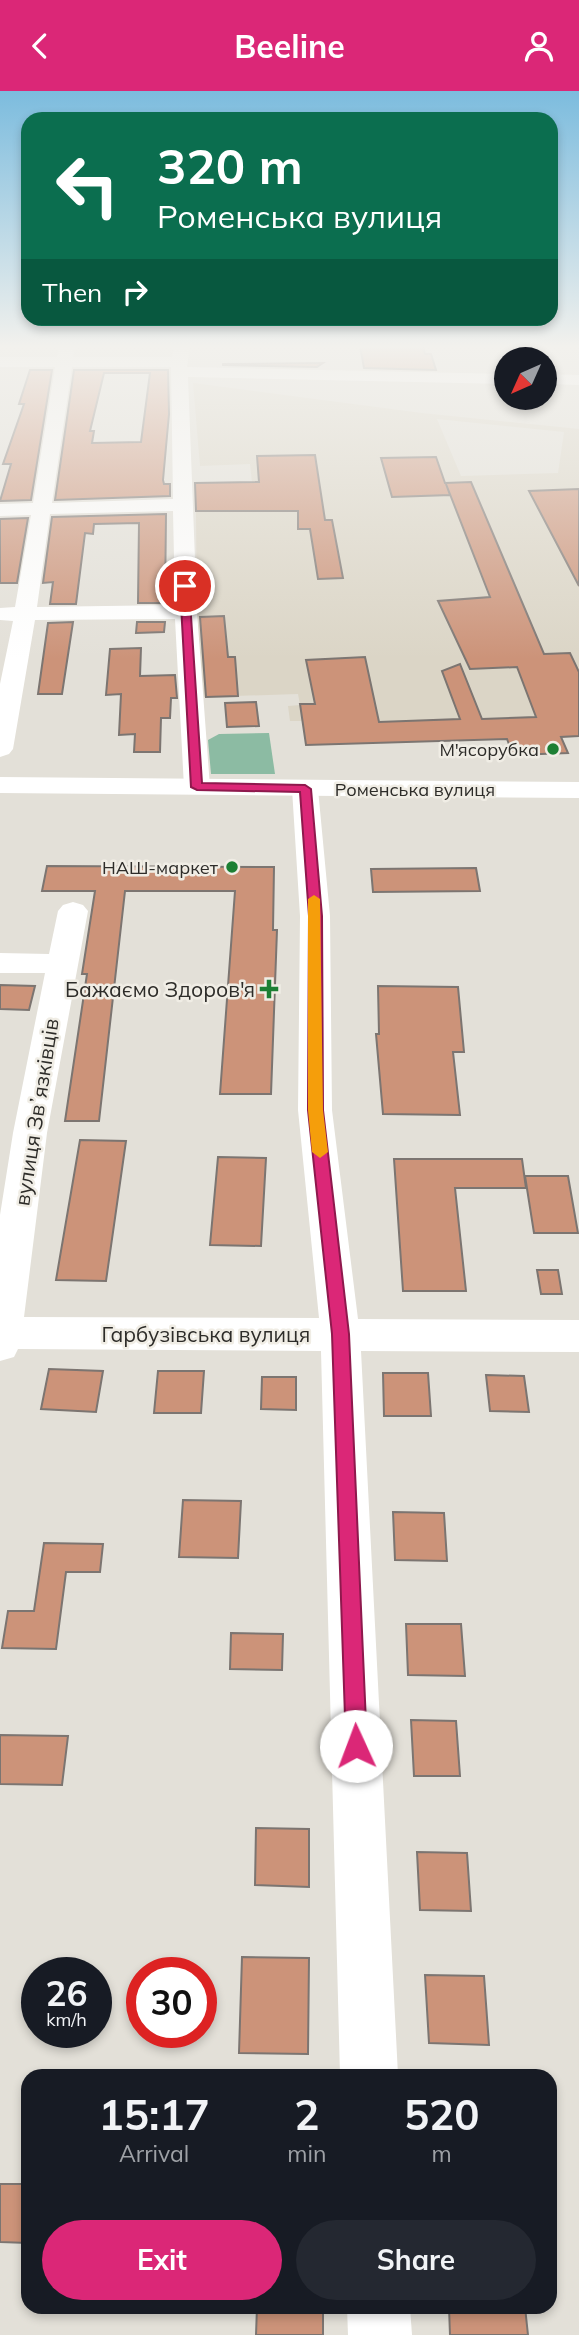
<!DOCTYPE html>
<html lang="en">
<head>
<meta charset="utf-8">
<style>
	body { margin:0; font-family:Mulish,sans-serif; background:#242831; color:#f1f3f6; height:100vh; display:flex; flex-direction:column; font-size:26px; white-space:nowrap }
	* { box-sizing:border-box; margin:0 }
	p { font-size:23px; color:#9ea1a6 }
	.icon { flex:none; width:38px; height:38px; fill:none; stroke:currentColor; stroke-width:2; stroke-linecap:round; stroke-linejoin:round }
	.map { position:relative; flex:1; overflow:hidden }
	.sheet { position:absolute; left:21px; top:1978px; width:536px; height:245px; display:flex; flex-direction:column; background:#171b24; border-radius:21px; box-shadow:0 4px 10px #0003 }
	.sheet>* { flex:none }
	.top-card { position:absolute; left:21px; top:21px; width:537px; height:214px; border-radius:21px; box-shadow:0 4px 10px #0003; background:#0b6e4f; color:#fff; overflow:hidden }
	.needle { width:46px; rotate:225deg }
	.tools { position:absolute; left:494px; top:256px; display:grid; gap:14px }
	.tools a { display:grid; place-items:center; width:63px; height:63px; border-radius:50%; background:#171b24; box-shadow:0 4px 10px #0003; font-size:35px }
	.speed { position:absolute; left:21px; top:1866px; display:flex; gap:14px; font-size:35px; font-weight:700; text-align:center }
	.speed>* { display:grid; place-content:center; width:91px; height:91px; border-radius:50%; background:#171b24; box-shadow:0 4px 10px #0003; line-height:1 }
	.speed small { font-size:18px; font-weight:400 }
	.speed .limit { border:10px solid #d22; background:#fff; color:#111 }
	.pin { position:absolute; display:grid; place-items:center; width:60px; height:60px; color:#fff; margin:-30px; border:4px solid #fff; border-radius:50%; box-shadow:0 2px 7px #0007 }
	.me { position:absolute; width:77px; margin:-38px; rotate:358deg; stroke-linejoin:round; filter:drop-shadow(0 0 5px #0008) }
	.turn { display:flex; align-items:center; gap:24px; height:147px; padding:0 21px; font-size:32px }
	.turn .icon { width:91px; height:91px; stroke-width:2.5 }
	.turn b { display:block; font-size:49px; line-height:60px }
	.then { display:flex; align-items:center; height:66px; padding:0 21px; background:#0003; gap:14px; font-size:26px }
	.eta { display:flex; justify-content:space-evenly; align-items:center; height:119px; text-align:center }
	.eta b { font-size:42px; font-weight:700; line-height:49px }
	.cta { display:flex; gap:14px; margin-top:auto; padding:14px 21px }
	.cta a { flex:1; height:80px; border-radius:42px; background:#db2777; color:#fff; font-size:28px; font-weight:700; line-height:80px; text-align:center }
	.cta a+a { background:#242831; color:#f1f3f6 }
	header { display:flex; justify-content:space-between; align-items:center; height:91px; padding:0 21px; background:#db2777; color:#fff; font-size:32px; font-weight:700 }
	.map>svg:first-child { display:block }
	.built { fill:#dbd5c6; fill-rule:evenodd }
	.green { fill:#8cbba3 }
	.building { fill:#cc9379; stroke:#7c7571; stroke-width:2; fill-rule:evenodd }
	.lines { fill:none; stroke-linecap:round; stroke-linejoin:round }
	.minor { fill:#fff; fill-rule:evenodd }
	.major { fill:#fff; fill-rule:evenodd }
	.route { fill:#db2777; stroke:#8e194d; stroke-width:2 }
	.slow { fill:#f59e0b }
	.poi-dot { fill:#1c7f33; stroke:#f0ede5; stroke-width:2.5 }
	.labels { text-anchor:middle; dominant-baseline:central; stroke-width:5; stroke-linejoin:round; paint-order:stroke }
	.far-poi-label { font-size:18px; fill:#2d2c29; stroke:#f0ede5; text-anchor:end }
	.far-street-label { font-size:18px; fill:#2d2c29; stroke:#f0ede5 }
	.poi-label { font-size:21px; fill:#2d2c29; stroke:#f0ede5; text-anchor:end }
	.street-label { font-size:21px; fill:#2d2c29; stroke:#f0ede5 }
</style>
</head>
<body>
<header><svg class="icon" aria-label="back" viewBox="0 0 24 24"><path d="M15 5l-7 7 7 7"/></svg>Beeline<svg class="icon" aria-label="person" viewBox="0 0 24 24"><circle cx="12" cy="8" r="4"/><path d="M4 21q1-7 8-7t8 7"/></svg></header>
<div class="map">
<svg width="579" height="2244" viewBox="0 0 579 2244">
	<rect width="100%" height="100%" fill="#e3e0d8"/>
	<path class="built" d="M193,292l229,30 157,16v307l-273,9 -4,-24h-12l-2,-15 12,-1 -2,-11 -94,3 -7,-80 -1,-105 57,-1v-19l-3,-28 -50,2zM437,328l127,13 -6,41 -97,3z"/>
	<polygon class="green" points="269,642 275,683 211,683 208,649 219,643"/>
	<g class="building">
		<polygon points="423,254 425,263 431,263 436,279 364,277 360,255"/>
		<polygon points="323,272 317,276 223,274 223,273"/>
		<polygon points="30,279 52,279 31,409 0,410 11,373 3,373 24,313 19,313"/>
		<path d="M74,279h94l1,44 -6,66 1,4h6v12l-115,4zM104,282h46l-9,69 -49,1 2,-12h-4z"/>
		<polygon points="315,364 325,429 332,429 343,487 318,488 310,438 298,438 298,420 196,420 195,392 259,391 257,365"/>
		<polygon points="436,366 445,392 471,391 544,563 570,562 579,581 579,645 561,646 568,662 513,664 507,648 306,654 300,613 315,613 306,569 365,566 379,631 460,628 442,580 460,573 482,628 536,626 517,576 470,578 438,510 490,506 446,393 450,404 392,406 381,367"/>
		<polygon points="579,398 579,495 529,400"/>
		<polygon points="166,423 165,512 138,512 139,432 94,433 93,443 85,442 76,513 50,513 53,491 43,492 52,426"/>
		<polygon points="28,427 17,492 0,492 0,428"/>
		<polygon points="224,525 228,566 235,566 238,605 206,606 200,526"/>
		<polygon points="73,531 62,603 38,603 48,532"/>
		<polygon points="137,531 165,531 164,541 136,542"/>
		<polygon points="141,557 140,585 175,584 177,607 171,607 170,627 161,627 160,661 134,661 135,643 119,644 121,603 106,604 110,558"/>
		<polygon points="256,611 259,635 227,636 225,612"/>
		<polygon points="47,775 274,776 273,839 277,839 271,1003 220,1003 235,800 125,800 99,1030 65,1030 87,883 82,883 95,800 42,800"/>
		<polygon points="476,777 480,800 373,801 371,778"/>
		<polygon points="0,894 35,895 29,919 0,918"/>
		<polygon points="378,895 458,896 464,961 453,961 460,1024 383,1023 376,943 379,943"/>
		<polygon points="80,1049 126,1050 106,1190 56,1189"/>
		<polygon points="218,1066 266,1067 261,1155 210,1154"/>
		<polygon points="394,1068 522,1068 526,1097 455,1097 466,1200 403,1200"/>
		<polygon points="525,1085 568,1085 578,1142 534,1142"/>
		<polygon points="537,1179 558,1179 562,1203 541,1203"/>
		<polygon points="49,1278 103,1280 96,1321 41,1318"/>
		<polygon points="158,1280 204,1280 201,1322 154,1322"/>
		<polygon points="383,1282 428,1282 431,1325 384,1325"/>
		<polygon points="486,1284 524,1285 529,1321 490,1320"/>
		<polygon points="262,1286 296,1286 296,1319 261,1318"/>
		<polygon points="183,1409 241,1410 238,1467 179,1466"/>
		<polygon points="393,1421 444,1422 447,1470 395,1469"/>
		<polygon points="44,1452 103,1453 100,1481 66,1481 56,1558 2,1557 8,1520 34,1520"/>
		<polygon points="406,1533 461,1533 465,1585 408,1584"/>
		<polygon points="231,1542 283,1543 282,1579 230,1578"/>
		<polygon points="411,1629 456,1630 460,1685 414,1685"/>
		<polygon points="0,1644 68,1645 62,1694 0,1693"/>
		<polygon points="256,1737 309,1738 309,1796 255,1794"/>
		<polygon points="417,1761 467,1762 471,1820 420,1819"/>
		<polygon points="242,1866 309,1867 308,1963 239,1962"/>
		<polygon points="425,1884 484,1885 489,1954 429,1952"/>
		<polygon points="0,2093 28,2093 28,2152 0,2151"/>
		<polygon points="257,2216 323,2216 323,2244 256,2244"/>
		<polygon points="449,2216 525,2216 528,2244 450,2244"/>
	</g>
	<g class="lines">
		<g class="minor">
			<path d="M59,254h16l-2,12h99l2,-12h16l-3,22 319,7v10l-318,-7 9,235 13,175 -4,6h-18l-4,-6 -9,-168 -140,1 -22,129 -4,5 -9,3v-73l13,-63 -13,-1v-12l15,-1 16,-92 -31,1v-12l33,-1 22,-136h-55v-10h57zM72,276h99l2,132 -121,4zM173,420l2,94 -138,2 13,-93z"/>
			<polygon points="517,254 533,254 532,268 516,268"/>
			<polygon points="544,283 579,284 579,294 544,293"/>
			<polygon points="305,690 314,692 318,698 330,825 332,1019 358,1228 579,1229 579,1261 361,1260 398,1984 340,1984 321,1260 18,1258 14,1266 0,1270 0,1124 13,1042 45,882 0,882 0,862 49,863 58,820 63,814 73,811 83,814 88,820 47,1042 24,1226 319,1227 298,1019 300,825 292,698 296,692"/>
			<polygon points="347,2216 410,2216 412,2244 348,2244"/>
		</g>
		<polygon class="major" points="0,686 579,691 579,707 0,702"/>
	</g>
	<linearGradient id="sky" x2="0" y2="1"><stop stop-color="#7cbcde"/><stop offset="0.45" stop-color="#f2f1ed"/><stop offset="1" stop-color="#f2f1ed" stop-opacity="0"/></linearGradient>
	<rect width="579" height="568" fill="url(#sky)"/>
	<polygon class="route" points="185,492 189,495 202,692 305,694 311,698 322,825 323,1019 349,1243 367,1655 364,1663 356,1666 349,1663 346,1655 332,1243 308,1019 309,825 300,701 197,699 191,696 180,495"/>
	<polygon class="slow" points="314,804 320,808 323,1019 328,1061 320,1067 312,1061 308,1019 308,808"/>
	<g class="poi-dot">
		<circle cx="553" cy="658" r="7"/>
		<circle cx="232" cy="776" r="7"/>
		<path d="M265.5 887.5h7v7h7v7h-7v7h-7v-7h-7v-7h7z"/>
	</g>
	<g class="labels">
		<g class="far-poi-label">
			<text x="539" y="658">М'ясорубка</text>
			<text x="218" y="776">НАШ-маркет</text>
		</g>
		<g class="far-street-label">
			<text x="415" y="698">Роменська вулиця</text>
		</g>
		<g class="poi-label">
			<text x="255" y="898">Бажаємо Здоров'я</text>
		</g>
		<g class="street-label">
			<text transform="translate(36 1021) rotate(-81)">вулиця Звʼязківців</text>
			<text x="206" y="1243">Гарбузівська вулиця</text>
		</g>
	</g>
</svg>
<div class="tools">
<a><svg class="needle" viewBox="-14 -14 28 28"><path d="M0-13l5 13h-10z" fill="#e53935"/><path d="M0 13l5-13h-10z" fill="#9ea1a6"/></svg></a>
</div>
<div class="speed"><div>26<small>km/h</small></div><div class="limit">30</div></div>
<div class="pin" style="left:185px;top:495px;background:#d93025"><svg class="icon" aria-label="arrive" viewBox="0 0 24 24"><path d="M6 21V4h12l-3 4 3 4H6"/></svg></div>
<svg class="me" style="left:356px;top:1655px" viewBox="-20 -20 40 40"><circle r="19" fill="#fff"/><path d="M0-13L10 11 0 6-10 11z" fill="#db2777"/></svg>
<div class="top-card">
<div class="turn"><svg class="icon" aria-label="left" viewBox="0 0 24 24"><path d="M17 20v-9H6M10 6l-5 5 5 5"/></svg><div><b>320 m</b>Роменська вулиця</div></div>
<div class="then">Then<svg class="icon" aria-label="right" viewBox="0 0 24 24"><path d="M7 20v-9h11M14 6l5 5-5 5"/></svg></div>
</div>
<section class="sheet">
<div class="eta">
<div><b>15:17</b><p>Arrival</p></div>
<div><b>2</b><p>min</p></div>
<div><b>520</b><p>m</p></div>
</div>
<div class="cta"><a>Exit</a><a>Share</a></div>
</section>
</div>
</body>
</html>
